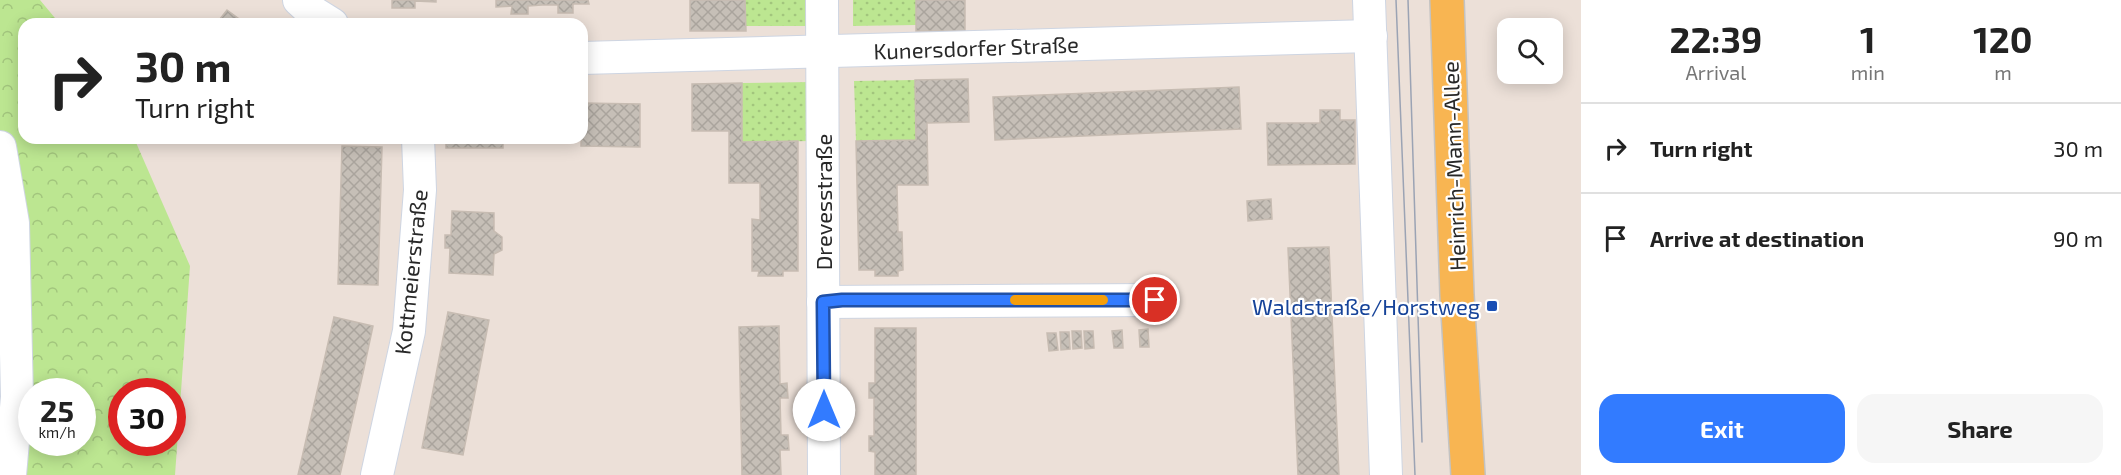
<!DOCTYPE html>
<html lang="en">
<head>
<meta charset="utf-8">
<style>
	body { margin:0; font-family:"Exo 2",sans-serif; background:#f6f6f6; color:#222; height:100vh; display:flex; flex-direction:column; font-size:22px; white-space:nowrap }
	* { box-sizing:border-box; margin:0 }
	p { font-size:20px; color:#767676 }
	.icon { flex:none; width:33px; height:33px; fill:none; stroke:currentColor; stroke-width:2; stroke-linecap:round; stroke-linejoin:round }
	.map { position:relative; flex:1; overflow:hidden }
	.sheet { display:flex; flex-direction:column; background:#fff; width:540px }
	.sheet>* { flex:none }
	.hud { position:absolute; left:18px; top:18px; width:570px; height:126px; border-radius:18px; box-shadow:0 3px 15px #0003; background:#fff; color:#222; overflow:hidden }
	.buttons { position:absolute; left:1497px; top:18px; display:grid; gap:12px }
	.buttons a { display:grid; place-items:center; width:66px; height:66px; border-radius:12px; background:#fff; box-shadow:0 3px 15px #0003; font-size:30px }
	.speed { position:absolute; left:18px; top:378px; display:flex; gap:12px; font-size:30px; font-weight:700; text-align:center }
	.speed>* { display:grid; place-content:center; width:78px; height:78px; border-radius:50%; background:#fff; box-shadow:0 3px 15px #0003; line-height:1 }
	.speed small { font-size:15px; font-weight:400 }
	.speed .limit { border:9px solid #d22; background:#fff; color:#111 }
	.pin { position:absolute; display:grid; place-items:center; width:51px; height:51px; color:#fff; margin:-26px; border:3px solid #fff; border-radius:50%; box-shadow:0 2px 6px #0007 }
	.me { position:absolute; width:66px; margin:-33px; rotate:0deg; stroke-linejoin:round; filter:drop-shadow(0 0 4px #0008) }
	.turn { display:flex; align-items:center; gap:21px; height:126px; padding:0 18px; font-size:27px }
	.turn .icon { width:78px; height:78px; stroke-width:2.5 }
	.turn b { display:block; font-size:42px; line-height:51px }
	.eta { display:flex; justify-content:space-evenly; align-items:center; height:102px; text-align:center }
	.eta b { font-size:36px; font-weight:700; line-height:42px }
	.action { display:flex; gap:12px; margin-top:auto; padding:12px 18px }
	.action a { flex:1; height:69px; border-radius:18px; background:#327bff; color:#fff; font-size:24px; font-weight:700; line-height:69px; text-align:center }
	.action a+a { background:#f6f6f6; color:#222 }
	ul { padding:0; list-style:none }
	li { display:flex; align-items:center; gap:18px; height:90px; padding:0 18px; border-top:2px solid #e0e0e0 }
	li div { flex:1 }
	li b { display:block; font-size:22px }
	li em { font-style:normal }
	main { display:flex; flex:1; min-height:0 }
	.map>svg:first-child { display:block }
	.grass { fill:url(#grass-dots) }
	.forest { fill:url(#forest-crowns); fill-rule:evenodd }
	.building { fill:url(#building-cross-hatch); stroke:#c7bcb2; stroke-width:1.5 }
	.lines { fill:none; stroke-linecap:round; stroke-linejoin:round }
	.minor-casing { stroke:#ced5e2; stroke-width:34 }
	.major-casing { stroke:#c3c3c3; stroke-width:36 }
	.minor { stroke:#fff; stroke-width:32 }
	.major { stroke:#f8b552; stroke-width:33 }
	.tram { stroke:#9ba3b4; stroke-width:1.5 }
	.route-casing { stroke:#2050a6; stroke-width:15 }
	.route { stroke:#327bff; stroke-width:10 }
	.slow { stroke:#f59e0b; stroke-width:10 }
	.transit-dot { fill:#1a4fb4; stroke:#fff; stroke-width:2 }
	.labels { text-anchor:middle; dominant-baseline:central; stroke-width:4.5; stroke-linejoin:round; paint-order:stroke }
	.street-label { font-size:22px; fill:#282828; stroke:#fff }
	.transit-label { font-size:22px; fill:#164399; stroke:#fff; text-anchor:end }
</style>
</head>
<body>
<main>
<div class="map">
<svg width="1581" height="475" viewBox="0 0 1581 475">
	<defs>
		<pattern id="grass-dots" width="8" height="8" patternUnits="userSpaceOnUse" patternTransform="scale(1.5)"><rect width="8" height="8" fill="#bce691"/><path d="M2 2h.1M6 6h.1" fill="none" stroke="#a2c57d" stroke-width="1.8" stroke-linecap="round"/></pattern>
		<pattern id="forest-crowns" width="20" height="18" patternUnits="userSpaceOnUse" patternTransform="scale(1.5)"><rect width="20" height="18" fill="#bce691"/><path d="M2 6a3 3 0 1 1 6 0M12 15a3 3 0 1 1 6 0" fill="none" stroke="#a2c57d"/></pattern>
		<pattern id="building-cross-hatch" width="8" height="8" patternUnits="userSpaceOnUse" patternTransform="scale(1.5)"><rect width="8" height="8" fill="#c6bfb7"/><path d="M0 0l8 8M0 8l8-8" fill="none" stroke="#aaa49d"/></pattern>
	</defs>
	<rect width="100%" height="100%" fill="#ece0d8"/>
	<g class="grass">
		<polygon points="745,0 812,0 813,26 746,26"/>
		<polygon points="853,0 916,0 916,25 853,26"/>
		<polygon points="915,80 916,140 856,141 854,81"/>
		<polygon points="812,82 813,141 742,142 742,83"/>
	</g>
	<path class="forest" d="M0,0h40l20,24h-36v114h110l56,128 -15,209h-175zM32,392h50v50h-50zM122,392h50v50h-50z"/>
	<g class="building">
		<polygon points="392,0 436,0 436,2 415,1 415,8 392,8"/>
		<polygon points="496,0 588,0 589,4 573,4 573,13 558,13 558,5 542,5 528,6 528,14 511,14 512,6 496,7"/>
		<polygon points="690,0 745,0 746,31 690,31"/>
		<rect x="916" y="0" width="49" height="31"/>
		<polygon points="227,10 246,24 216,24"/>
		<polygon points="968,79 969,122 927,123 928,185 897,185 898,232 902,232 903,270 898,271 898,276 875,276 875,270 859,270 856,141 916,140 915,80"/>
		<polygon points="742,83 742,142 798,141 798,271 783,271 783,276 758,276 759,271 752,271 752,219 760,220 760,183 729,183 729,131 692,131 692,84"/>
		<polygon points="1239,87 1241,129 995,140 993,97"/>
		<polygon points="582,103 640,104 640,147 581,146"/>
		<polygon points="1320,110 1340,110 1340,120 1355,120 1355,164 1268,165 1267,123 1320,123"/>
		<rect x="446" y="138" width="57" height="10"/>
		<polygon points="342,146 382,147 378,285 338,284"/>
		<polygon points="1271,199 1272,219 1248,221 1247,201"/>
		<polygon points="452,211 494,213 494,231 502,237 502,250 494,254 493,275 449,273 450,248 445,248 445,235 451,235"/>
		<polygon points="1329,247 1339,475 1298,475 1288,248"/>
		<polygon points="448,312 489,320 463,455 422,448"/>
		<polygon points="334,317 373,326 363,373 340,475 298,475"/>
		<polygon points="779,326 780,384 787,383 788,398 780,398 781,435 788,435 789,450 780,450 781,475 742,475 739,327"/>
		<polygon points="875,328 916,328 916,475 875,475 875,452 869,451 869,436 874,436 874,398 869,398 869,383 875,383"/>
		<polygon points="1148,329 1149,347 1140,347 1139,330"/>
		<polygon points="1122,330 1123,348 1114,348 1112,331"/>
		<polygon points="1072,331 1081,331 1082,348 1073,349"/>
		<polygon points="1084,331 1093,331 1094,348 1085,349"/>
		<polygon points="1060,332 1069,332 1070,349 1061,350"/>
		<polygon points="1047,333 1056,333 1058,350 1049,351"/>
	</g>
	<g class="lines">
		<defs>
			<g id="minor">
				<polyline points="299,0 311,11 332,24"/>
				<polyline points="822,0 824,475"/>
				<polyline points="1369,0 1386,475"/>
				<polyline points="582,58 1371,36"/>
				<polyline points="0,147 13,223 17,397 10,475"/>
				<polyline points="823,302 1155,300"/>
				<polyline points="377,475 409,331 420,190 418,138"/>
			</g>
			<polyline id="major" points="1447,0 1457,295 1468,475"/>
		</defs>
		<use href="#minor" class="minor-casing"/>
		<use href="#major" class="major-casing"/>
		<use href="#minor" class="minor"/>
		<use href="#major" class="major"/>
		<g class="tram">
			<polyline points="1396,0 1415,475"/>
			<polyline points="1408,0 1422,442"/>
		</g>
	</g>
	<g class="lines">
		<defs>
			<polyline id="route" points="824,410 823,302 842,300 1155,300"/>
		</defs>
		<use href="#route" class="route-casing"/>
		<use href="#route" class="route"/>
		<polyline class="slow" points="1015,300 1103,300"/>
	</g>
	<rect class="transit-dot" x="1486" y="300" width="12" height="12" rx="3"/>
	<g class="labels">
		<g class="street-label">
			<text transform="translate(976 47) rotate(-2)">Kunersdorfer Straße</text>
			<text transform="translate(1453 166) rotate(-92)">Heinrich-Mann-Allee</text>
			<text transform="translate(823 202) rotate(-90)">Drevesstraße</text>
			<text transform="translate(410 272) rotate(-84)">Kottmeierstraße</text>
		</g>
		<g class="transit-label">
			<text x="1480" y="306">Waldstraße/Horstweg</text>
		</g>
	</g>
</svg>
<div class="buttons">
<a><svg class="icon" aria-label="search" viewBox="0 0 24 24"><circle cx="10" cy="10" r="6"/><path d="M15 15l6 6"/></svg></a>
</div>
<div class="speed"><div>25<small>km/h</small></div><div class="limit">30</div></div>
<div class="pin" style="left:1155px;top:300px;background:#d93025"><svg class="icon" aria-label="arrive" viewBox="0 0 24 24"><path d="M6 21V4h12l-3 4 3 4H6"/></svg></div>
<svg class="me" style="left:824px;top:410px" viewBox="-20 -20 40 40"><circle r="19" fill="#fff"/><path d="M0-13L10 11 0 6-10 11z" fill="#327bff"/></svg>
<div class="hud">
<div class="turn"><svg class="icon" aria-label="right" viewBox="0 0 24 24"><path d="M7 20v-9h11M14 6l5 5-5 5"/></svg><div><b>30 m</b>Turn right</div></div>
</div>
</div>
<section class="sheet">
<div class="eta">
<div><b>22:39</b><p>Arrival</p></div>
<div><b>1</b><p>min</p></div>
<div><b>120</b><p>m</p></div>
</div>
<ul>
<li><svg class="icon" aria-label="right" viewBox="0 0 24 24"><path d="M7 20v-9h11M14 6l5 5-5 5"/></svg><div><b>Turn right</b></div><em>30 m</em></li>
<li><svg class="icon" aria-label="arrive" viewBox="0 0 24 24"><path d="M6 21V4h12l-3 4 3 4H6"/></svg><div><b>Arrive at destination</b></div><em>90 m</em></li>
</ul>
<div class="action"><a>Exit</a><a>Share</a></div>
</section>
</main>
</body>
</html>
